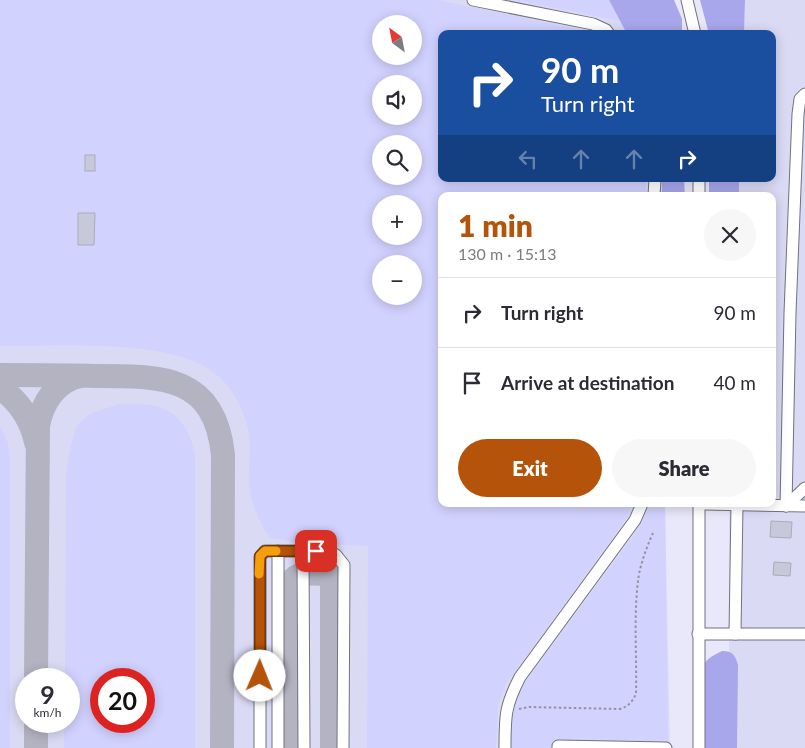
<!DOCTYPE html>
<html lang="en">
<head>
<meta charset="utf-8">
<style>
	body { margin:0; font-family:Lato,sans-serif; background:#f7f7f7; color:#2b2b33; height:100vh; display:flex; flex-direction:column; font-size:19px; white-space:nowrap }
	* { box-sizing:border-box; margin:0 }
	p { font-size:16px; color:#7c7c81 }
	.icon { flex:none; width:28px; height:28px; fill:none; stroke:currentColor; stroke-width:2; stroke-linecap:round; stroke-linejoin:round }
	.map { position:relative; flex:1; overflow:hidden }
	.panel { position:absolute; left:438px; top:192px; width:338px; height:315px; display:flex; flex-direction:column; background:#fff; border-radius:10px; box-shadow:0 2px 12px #0003 }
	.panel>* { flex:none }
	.guide { position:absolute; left:438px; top:30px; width:338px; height:152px; border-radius:10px; box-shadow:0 2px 12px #0003; background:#1a4fa0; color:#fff; overflow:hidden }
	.needle { width:32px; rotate:328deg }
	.controls { position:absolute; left:372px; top:15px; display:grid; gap:10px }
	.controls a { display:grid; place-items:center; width:50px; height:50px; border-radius:50%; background:#fff; box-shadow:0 2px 12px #0003; font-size:25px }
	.speed { position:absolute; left:15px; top:668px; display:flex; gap:10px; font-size:25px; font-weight:700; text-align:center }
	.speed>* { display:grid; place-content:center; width:65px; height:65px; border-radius:50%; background:#fff; box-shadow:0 2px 12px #0003; line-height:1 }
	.speed small { font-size:12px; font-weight:400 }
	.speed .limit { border:8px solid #d22; background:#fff; color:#111 }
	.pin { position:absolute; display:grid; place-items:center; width:42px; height:42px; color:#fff; margin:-21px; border-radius:10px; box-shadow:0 2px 8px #0006 }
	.me { position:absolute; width:55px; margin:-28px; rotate:1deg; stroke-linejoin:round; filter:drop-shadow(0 0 4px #0008) }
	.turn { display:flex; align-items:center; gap:18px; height:105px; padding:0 20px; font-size:22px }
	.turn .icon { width:65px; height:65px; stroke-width:2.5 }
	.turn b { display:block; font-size:35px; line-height:42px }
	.lanes { display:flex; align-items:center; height:48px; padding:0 20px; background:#0003; justify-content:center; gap:25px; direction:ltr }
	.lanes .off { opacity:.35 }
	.round { display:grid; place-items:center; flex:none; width:52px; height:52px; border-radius:26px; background:#f7f7f7 }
	.overview { display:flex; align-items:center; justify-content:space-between; height:85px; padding:0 20px }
	h1 { font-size:30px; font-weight:800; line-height:38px; color:#b45309 }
	.cta { display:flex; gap:10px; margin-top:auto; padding:10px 20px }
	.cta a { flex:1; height:58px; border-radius:30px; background:#b45309; color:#fff; font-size:20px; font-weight:800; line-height:58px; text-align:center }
	.cta a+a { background:#f7f7f7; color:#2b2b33 }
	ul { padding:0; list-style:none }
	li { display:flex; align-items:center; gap:15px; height:70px; padding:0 20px; border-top:1px solid #e1e1e2 }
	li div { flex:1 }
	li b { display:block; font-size:19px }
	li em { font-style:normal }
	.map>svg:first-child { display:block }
	.built { fill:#dadaf4; fill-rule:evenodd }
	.green { fill:#d2d2ff; fill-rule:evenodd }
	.forest { fill:#a8a7eb }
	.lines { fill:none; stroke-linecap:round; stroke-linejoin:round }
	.taxiway { stroke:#b3b3c2; stroke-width:24 }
	.building { fill:#c7c8d9; stroke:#ababbc }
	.minor-casing { stroke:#717181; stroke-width:13 }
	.path { stroke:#9393a0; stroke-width:2; stroke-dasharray:2.5 2.5; stroke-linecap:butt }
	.minor { stroke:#fff; stroke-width:11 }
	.route-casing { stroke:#753606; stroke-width:12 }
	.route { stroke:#b45309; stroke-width:9 }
	.slow { stroke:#f59e0b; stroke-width:9 }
</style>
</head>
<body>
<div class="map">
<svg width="805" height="748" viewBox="0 0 805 748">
	<rect width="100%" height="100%" fill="#e8e8fa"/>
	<g class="built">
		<path d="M0,0h609l18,34h-186v145h221v17h-221v308h224l5,244h-670zM381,24h33v32h-33zM381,84h33v32h-33zM381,144h33v32h-33zM381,204h33v32h-33zM381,264h33v32h-33zM26,679h43v42h-43zM101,679h43v42h-43z"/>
		<polygon points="745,0 805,0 805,748 729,748 729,504 771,504 771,196 739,196 739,179 771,179 771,34 744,34"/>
	</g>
	<g class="green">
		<path d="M0,0h437l156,32 4,2h-156v145h205v17h-205v308h192l-7,15 -120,165 -8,21 -2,43h-129l1,-202 -68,-3 -30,-5c-12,-17 -19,-35 -21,-56 -1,-18 3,-35 -1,-53 -5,-22 -17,-44 -35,-57 -44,-34 -158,-26 -213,-26zM381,24h33v32h-33zM381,84h33v32h-33zM381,144h33v32h-33zM381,204h33v32h-33zM381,264h33v32h-33z"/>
		<polygon points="515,0 609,0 620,21"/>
		<path d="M120,404c11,1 25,-1 36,2 24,6 36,28 39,50v292h-131v-27h5v-42h-4l1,-204 3,-21 6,-24 6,-9 11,-8zM101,679h43v42h-43z"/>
		<polygon points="0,426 8,443 10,459 10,748 0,748"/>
		<polygon points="650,504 665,504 668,748 510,748 510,723 516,703 526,681 631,539 643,519"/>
	</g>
	<g class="forest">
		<polygon points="609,0 674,0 682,19 682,34 627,34"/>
		<polygon points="700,0 745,0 744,34 709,34"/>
		<polygon points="662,179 684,179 685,196 662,196"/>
		<rect x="709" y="179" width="30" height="17"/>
		<path d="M722,651c11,0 13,4 16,14l-1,83h-34v-82c4,-8 11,-11 19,-15z"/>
	</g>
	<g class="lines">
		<g class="taxiway">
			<path d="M0,375c32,0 64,0 96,1 64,0 119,-2 127,79l-1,293"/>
			<path d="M0,388c19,13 31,32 36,54"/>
			<path d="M36,679l2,-253c4,-23 18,-45 42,-50"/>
			<polyline points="36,748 36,721"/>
			<path d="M291,748v-166c7,-12 26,-8 38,-8l3,5v169"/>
		</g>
	</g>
	<g class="building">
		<rect x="85" y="155" width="10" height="16"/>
		<polygon points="78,213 95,213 94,245 78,245"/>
		<polygon points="771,521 792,522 791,538 770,537"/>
		<polygon points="774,562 791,563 790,576 773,575"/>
	</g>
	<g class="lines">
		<defs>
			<g id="minor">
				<polyline points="473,0 593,24 606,30 609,34"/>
				<polyline points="687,0 695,34"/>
				<polyline points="654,196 655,179"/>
				<polyline points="699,196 699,179"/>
				<polyline points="699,504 699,748"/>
				<polyline points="705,504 805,506"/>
				<polyline points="786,506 790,313 798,114 800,99 805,94"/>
				<polyline points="786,506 805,488"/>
				<polyline points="303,551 304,748"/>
				<polyline points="698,634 805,634"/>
				<polyline points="735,634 737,504"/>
				<polyline points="260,748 260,557 265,551 328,551 336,555 344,565 343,748"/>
				<polyline points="278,748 278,551"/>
				<path d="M505,748c0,-32 0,-42 15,-71l115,-157 7,-16"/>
				<polyline points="558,748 558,746 666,748"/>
			</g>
		</defs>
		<use href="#minor" class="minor-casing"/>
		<path class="path" d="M519,709l10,-2 91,2c9,-3 12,-7 16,-15 1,-40 -3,-81 3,-120 3,-14 8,-28 14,-41"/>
		<use href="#minor" class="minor"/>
	</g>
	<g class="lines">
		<defs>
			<polyline id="route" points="260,676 260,556 265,551 316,551"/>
		</defs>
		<use href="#route" class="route-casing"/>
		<use href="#route" class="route"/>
		<polyline class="slow" points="259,574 260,556 265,551 276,551"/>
	</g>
</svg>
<div class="controls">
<a><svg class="needle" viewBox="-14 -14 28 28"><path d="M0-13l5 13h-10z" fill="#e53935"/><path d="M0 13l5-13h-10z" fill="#7c7c81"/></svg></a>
<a><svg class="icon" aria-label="sound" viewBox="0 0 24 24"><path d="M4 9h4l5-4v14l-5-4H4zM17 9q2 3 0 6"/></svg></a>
<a><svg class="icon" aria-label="search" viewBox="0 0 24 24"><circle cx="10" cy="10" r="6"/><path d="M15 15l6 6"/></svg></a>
<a>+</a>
<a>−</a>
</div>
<div class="speed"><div>9<small>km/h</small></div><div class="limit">20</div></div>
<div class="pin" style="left:316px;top:551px;background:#d93025"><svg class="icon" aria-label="arrive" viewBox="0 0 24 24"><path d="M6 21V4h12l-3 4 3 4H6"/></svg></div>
<svg class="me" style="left:260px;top:676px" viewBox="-20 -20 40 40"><circle r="19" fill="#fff"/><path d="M0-13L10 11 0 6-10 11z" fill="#b45309"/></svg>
<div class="guide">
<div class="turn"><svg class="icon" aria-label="right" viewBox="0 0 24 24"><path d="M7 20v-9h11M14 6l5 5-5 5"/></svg><div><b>90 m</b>Turn right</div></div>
<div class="lanes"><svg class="icon off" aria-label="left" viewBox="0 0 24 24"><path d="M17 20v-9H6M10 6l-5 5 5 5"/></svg><svg class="icon off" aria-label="ahead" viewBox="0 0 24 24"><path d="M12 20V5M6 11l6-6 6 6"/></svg><svg class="icon off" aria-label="ahead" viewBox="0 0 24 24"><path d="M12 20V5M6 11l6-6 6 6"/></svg><svg class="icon" aria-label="right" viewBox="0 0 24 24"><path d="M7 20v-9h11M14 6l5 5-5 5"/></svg></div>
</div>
<section class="panel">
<div class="overview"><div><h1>1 min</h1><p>130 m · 15:13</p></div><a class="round"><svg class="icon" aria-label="close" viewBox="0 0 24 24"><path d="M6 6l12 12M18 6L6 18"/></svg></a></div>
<ul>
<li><svg class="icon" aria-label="right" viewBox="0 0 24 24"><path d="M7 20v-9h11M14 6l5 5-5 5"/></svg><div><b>Turn right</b></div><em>90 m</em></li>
<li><svg class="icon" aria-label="arrive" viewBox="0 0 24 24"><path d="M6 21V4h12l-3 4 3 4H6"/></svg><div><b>Arrive at destination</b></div><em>40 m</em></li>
</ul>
<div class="cta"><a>Exit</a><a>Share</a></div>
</section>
</div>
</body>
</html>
